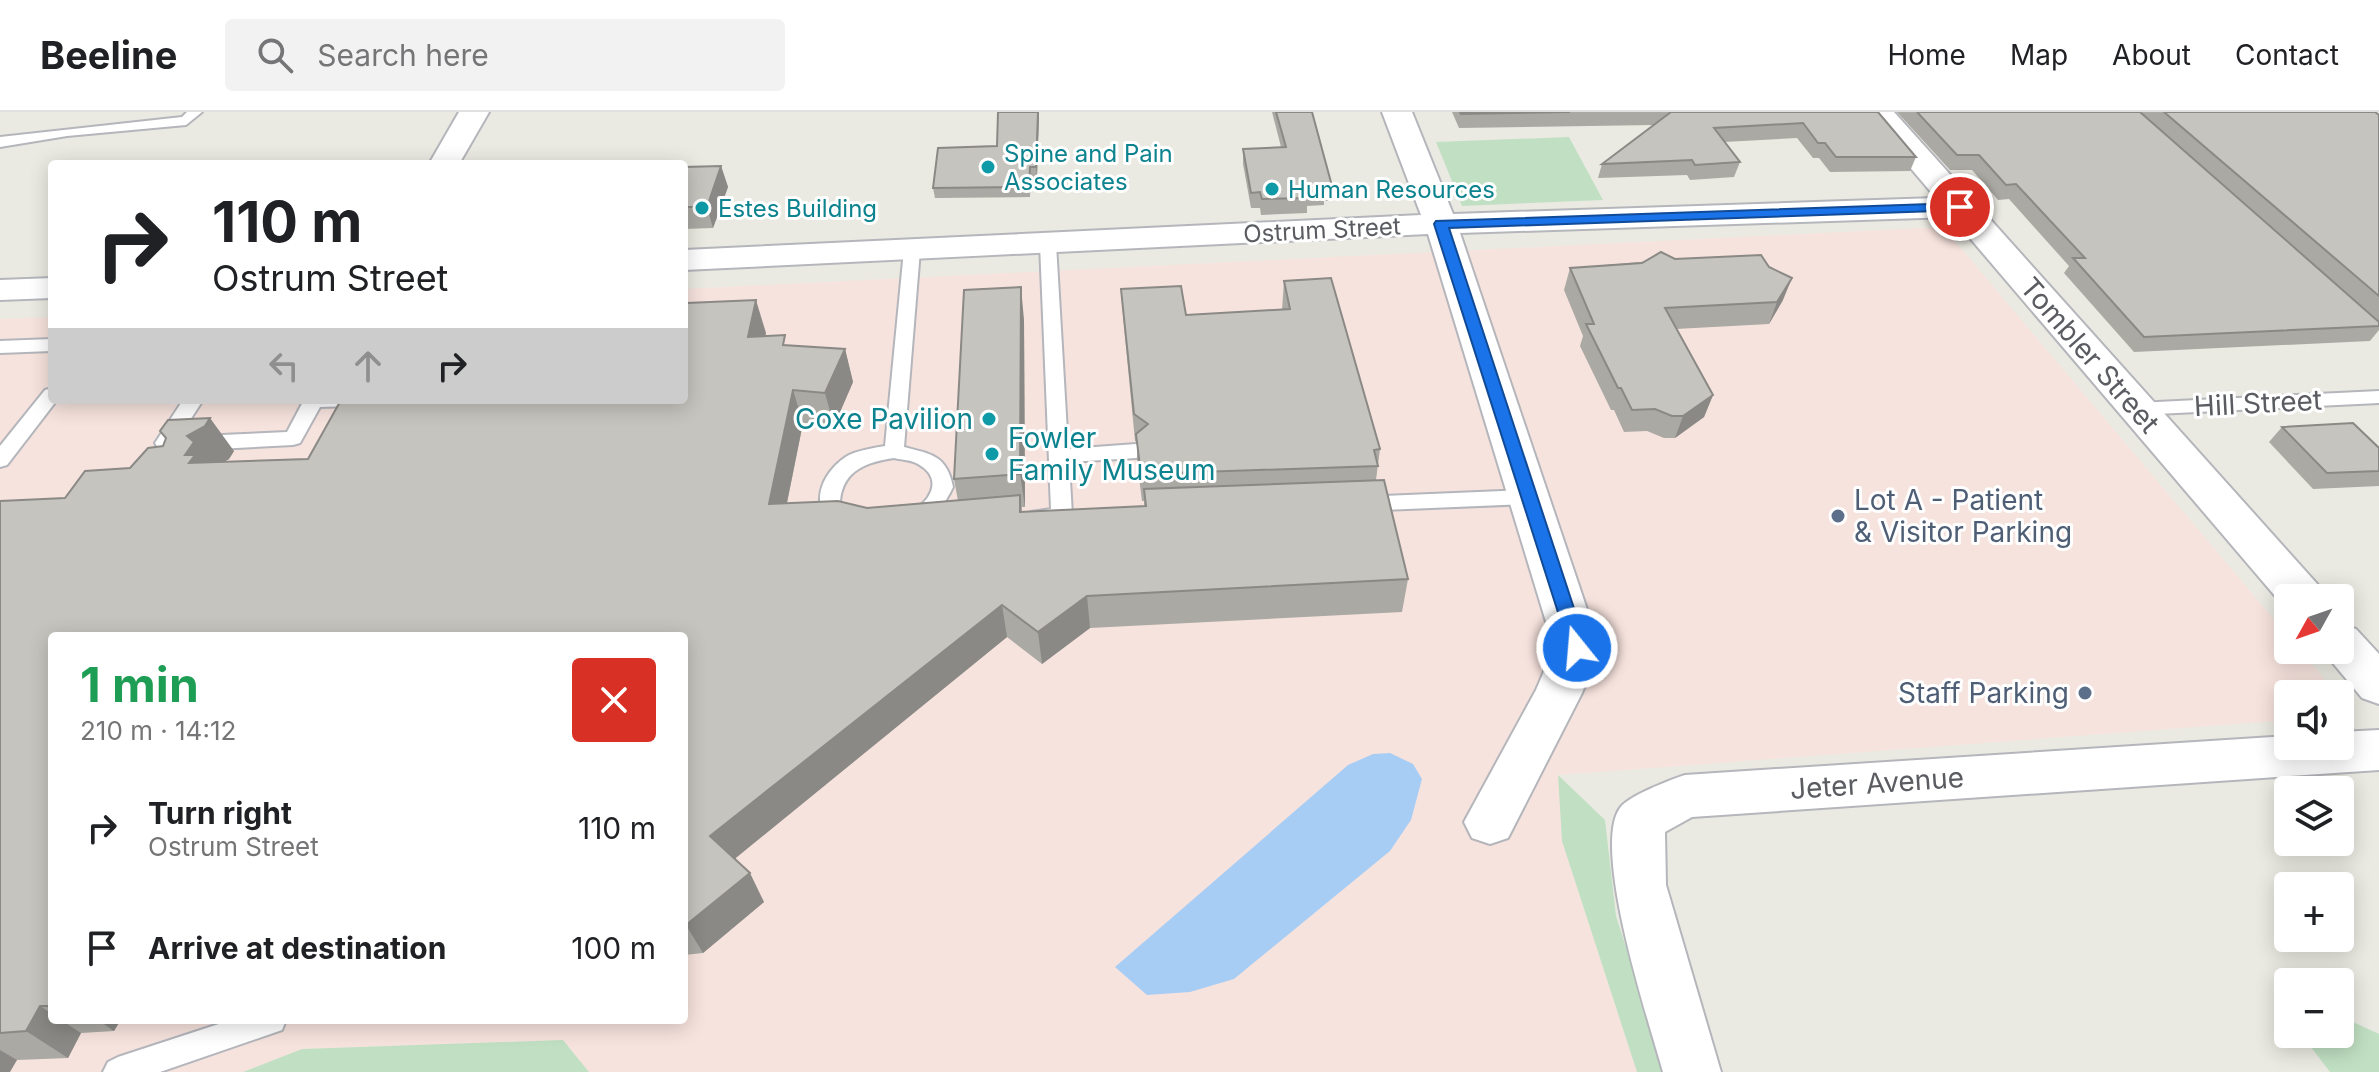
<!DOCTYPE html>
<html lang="en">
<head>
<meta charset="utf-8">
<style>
	body { margin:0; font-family:Inter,sans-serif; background:#f2f2f2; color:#202124; height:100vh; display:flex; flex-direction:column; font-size:30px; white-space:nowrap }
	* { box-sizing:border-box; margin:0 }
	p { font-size:26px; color:#757577 }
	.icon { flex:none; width:44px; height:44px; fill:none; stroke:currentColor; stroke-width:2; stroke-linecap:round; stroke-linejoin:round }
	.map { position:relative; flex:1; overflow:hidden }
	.side { position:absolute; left:48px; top:520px; width:640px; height:392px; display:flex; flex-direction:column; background:#fff; border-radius:8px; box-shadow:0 4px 20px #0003 }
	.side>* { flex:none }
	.top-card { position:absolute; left:48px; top:48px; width:640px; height:244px; border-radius:8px; box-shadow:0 4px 20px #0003; background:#fff; color:#202124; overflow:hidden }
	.needle { width:52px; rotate:230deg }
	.buttons { position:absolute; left:2274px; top:472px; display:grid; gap:16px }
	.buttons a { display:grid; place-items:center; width:80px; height:80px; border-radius:8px; background:#fff; box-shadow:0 4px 20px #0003; font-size:40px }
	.pin { position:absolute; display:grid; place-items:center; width:68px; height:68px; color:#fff; margin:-34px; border:4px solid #fff; border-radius:50%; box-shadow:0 2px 8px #0007 }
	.me { position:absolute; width:88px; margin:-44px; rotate:343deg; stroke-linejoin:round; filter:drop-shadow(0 0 6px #0008) }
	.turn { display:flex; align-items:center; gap:28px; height:168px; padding:0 32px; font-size:36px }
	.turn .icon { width:104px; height:104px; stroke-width:2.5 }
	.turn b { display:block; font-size:56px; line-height:68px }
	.lanes { display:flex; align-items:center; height:76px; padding:0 32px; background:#0003; justify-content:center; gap:40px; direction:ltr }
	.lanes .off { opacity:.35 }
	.round { display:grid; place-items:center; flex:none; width:84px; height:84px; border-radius:8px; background:#f2f2f2 }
	.head { display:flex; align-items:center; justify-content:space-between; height:136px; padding:0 32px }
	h1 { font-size:48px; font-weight:700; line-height:60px; color:#1e9e55 }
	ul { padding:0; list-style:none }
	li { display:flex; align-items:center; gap:24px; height:120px; padding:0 32px }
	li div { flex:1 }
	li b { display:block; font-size:30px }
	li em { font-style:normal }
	header { display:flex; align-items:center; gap:48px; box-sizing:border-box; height:112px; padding:0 40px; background:#fff; border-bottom:2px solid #e0e0e0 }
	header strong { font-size:38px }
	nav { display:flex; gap:44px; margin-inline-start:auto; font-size:28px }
	.search { width:560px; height:72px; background:#f2f2f2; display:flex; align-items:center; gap:20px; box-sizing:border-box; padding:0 28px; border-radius:8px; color:#757577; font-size:30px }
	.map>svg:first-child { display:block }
	.medical { fill:#f7e3de; fill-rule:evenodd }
	.green { fill:#c1e0c3 }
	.water { fill:#a8cdf4 }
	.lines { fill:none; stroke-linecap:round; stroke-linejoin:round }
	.service-casing { stroke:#b4b6bb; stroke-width:4 }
	.minor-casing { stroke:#b4b6bb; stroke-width:4 }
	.service { fill:#fff; fill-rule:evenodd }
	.minor { fill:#fff; fill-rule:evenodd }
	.wall { fill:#aaa9a3 }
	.shaded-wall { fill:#8b8985 }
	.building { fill:#c6c4be; stroke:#8b8985; stroke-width:2 }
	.route { fill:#1a73e8; stroke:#114b97; stroke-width:2 }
	.culture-dot { fill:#0f9aa8; stroke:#fff; stroke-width:3 }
	.service-dot { fill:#5c6f8a; stroke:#fff; stroke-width:3 }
	.labels { text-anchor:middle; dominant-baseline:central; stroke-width:6; stroke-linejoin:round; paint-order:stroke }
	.far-culture-label { font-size:24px; fill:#0d838f; stroke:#fff; text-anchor:start }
	.far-street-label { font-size:24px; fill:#5a5c61; stroke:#fff }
	.street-label { font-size:28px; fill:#5a5c61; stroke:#fff }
	.culture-label { font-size:28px; fill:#0d838f; stroke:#fff; text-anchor:end }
	.service-label { font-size:28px; fill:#4e5e75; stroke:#fff; text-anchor:start }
</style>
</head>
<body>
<header>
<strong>Beeline</strong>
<div class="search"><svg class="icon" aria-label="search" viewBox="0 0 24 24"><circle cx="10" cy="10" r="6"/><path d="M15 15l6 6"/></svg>Search here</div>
<nav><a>Home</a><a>Map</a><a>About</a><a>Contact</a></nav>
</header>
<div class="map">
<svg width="2379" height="960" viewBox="0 0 2379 960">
	<rect width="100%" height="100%" fill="#ebeae2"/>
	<path class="medical" d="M1943,115l345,409v14h12l37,44h-49v26l-729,55 3,66 75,231h-1048l-27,-32 -260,9 -59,23h-243v-753l52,-2v83h632v-111zM52,524h632v384h-632z"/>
	<g class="green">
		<polygon points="1569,25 1603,88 1462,94 1436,30"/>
		<polygon points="1558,663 1605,708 1616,804 1666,960 1637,960 1562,729"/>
		<polygon points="2340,904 2379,922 2379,960 2330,960 2301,922 2340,922"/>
		<polygon points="563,928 589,960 243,960 302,937"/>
	</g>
	<polygon class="water" points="1390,641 1413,652 1422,667 1411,708 1390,739 1234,867 1190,880 1147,883 1115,855 1348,653 1373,642"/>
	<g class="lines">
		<defs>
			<g id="service">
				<polygon points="187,0 202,0 186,13 67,24 0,35 0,25 182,5"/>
				<path d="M1048,127l8,5 12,205 68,-5 10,7 -10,7 -67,4 3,53 -3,5c-12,4 -26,6 -38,2l-3,-5 3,-5 20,-3 -11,-265z"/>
				<path d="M912,133l8,5 -16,197c28,7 43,9 49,40 -17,38 -54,57 -95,47 -10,-3 -20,-5 -28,-12 -22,-22 -4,-54 19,-67 11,-5 24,-7 36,-9l19,-196zM894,346c8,2 18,2 24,6 45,25 -25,77 -72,48l-6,-11c3,-31 27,-39 54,-43z"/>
				<polygon points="52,227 52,239 0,241 0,229"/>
				<polygon points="52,276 52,288 57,288 7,353 0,355 0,334 45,278"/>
				<polygon points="2379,279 2379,291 2137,303 2127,297 2137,291"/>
				<polygon points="183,288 203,288 172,336 158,336 155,331"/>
				<polygon points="304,288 362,288 352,294 320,295 300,331 293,333 198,338 188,331 198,324 287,320"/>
				<polygon points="1529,378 1536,380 1539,385 1536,390 1529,392 1359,399 1352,397 1349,392 1352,387 1359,385"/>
				<polygon points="231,908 286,908 282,918 160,960 103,960 108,950 118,945"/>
			</g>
			<g id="minor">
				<polygon points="459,0 489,0 459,52 429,52"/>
				<polygon points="1382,0 1412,0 1453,102 1936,86 1863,0 1894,0 2319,474 2325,486 2288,486 2287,498 1952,105 1460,121 1600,536 1582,581 1508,726 1490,732 1472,726 1464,710 1536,578 1554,536 1428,122 684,158 684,138 1421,103"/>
				<polygon points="52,166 52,186 0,188 0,168"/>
				<polygon points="2340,512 2356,517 2379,542 2379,592 2362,586 2322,538 2340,538"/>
				<path d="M2379,618v40l-687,47 -27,15 1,53 55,187h-58c-14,-50 -72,-224 -43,-264 8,-12 50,-28 65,-33l603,-39v10h52v-14z"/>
			</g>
		</defs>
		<use href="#service" class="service-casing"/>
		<use href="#minor" class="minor-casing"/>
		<use href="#service" class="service"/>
		<use href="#minor" class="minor"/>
	</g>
	<g class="wall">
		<polygon points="998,0 1039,0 1037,65 1031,66 1030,85 935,86 933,76 997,34"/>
		<polygon points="1272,0 1312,0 1332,74 1331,89 1324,89 1324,93 1307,94 1307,101 1261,103 1260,96 1251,96 1243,52 1243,37 1281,35"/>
		<polygon points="1452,0 1878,0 1916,45 1910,59 1830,60 1819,46 1813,46 1797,26 1724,30 1740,50 1734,65 1690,68 1687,63 1598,66 1602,52 1654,13 1459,16"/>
		<polygon points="1897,0 2375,0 2379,3 2379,218 2370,229 2134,240 2064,161 2069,154 2009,87 1998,88 1972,58 1950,58"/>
		<polygon points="721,54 728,75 713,116 684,117 684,55"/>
		<polygon points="1675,147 1783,188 1769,212 1676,217 1713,283 1704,305 1675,326 1664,326 1647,319 1624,320 1614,298 1611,298 1580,234 1583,224 1564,178 1570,156"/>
		<polygon points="1284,169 1380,337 1376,368 1408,467 1402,500 1090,516 1042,552 1007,525 735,746 764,790 703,841 684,843 684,524 52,524 52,908 137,908 120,909 114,919 81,921 68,946 17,948 0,960 0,389 65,386 130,356 163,334 166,327 160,319 234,339 229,347 224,350 308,347 766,221 765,224 788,234 845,237 853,270 834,314 803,311 787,391 867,396 958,389 954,367 1024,208 1025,395 1022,395 1022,400 1144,394 1144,389 1142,389 1137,349 1137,330 1135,329 1123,204 1121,177 1186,203 1282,198"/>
		<polygon points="2282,315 2379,336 2379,374 2313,377 2269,330"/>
	</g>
	<g class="shaded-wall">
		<polygon points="1038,0 1039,0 1037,65 1036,55"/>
		<polygon points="721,54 728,75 713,116 707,95"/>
		<polygon points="1792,166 1783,188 1769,212 1777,190"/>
		<polygon points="1021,175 1024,208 1025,395 1020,362"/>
		<polygon points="756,188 766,221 758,257 748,225"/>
		<polygon points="845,237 853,270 834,314 825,281"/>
		<polygon points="793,278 803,311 780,425 769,392"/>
		<polygon points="1713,283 1704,305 1675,326 1683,304"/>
		<polygon points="210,306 234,339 229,347 213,356 189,351 185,343 187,324"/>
		<polygon points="1087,484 1090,516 1042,552 1038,520"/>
		<polygon points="1002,493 1007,525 726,754 710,724"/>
		<polygon points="750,761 764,790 703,841 686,813"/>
		<polygon points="40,894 52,902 52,908 61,908 81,921 68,946 26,919"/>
		<polygon points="98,908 118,908 120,909 114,919"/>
		<polygon points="0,938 17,948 10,960 0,960"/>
	</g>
	<g class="building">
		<polygon points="998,0 1038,0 1036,55 1030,55 1029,75 933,76 938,36 997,34"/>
		<polygon points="1276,0 1312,0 1332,74 1324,74 1325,78 1306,79 1308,86 1262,87 1260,80 1251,81 1243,37 1286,35"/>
		<polygon points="1460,0 1570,0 1461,2"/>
		<polygon points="1671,0 1878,0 1916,45 1836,45 1825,31 1818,31 1803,11 1714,16 1740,50 1695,53 1692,48 1602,52"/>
		<polygon points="1917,0 2140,0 2379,210 2379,214 2144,225 2073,146 2085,146 2016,72 2006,73 1979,43 1957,43"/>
		<polygon points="2164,0 2375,0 2379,3 2379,184"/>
		<polygon points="721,54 707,95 684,95 684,55"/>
		<polygon points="1661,140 1675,147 1761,143 1769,155 1792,166 1777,190 1665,196 1713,283 1683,304 1672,304 1655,297 1632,298 1621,276 1618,276 1586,212 1594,212 1570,156 1642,151"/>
		<polygon points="1331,166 1380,337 1374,338 1378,354 1141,362 1136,322 1148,312 1134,302 1121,177 1181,174 1186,203 1290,197 1284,169"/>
		<polygon points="1021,175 1020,362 954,367 964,178"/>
		<polygon points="756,188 748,225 785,223 783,233 845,237 825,281 793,278 769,392 838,389 867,396 1020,383 1020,400 1146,394 1144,377 1384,368 1408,467 1087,484 1038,520 1002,493 710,724 750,761 686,813 684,813 684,524 52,524 52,894 40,894 26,919 0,921 0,389 65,386 85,359 130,356 148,336 163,334 166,326 160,319 168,308 210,306 205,314 187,324 194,330 185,343 195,343 189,351 308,347 341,288 684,288 684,201 687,191"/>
		<polygon points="2353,311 2379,336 2379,359 2327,361 2282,315"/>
	</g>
	<polygon class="route" points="1960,91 1965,92 1965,98 1449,116 1587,536 1584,541 1571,541 1434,112 1436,109"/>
	<g class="culture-dot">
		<circle cx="988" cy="55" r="8"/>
		<circle cx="1272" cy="77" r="8"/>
		<circle cx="702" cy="96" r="8"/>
		<circle cx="989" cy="307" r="8"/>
		<circle cx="992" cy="342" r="8"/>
	</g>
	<g class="service-dot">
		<circle cx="1838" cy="404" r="8"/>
		<circle cx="2085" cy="581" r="8"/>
	</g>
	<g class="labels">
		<g class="far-culture-label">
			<text x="1004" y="41">Spine and Pain<tspan x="1004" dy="28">Associates</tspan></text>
			<text x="1288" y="77">Human Resources</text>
			<text x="718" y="96">Estes Building</text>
		</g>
		<g class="far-street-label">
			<text transform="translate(1322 118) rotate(-3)">Ostrum Street</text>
		</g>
		<g class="street-label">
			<text transform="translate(2090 243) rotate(49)">Tombler Street</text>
			<text transform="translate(2258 291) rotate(-3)">Hill Street</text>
			<text transform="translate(1877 671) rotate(-4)">Jeter Avenue</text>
		</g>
		<g class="culture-label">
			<text x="973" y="307">Coxe Pavilion</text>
			<text x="1008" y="326" text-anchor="start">Fowler<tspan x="1008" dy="32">Family Museum</tspan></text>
		</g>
		<g class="service-label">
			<text x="1854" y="388">Lot A - Patient<tspan x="1854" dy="32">&amp; Visitor Parking</tspan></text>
			<text x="2069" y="581" text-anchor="end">Staff Parking</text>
		</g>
	</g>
</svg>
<div class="buttons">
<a><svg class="needle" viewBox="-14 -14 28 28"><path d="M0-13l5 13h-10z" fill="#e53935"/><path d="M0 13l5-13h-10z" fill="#757577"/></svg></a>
<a><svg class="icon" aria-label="sound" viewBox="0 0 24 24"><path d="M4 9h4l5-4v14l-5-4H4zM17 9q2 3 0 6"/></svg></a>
<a><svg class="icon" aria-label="layers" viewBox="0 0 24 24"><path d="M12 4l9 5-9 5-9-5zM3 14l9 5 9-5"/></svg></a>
<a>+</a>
<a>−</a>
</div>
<div class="pin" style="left:1960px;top:95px;background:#d93025"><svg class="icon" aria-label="arrive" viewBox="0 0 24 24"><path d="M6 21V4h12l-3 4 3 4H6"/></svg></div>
<svg class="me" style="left:1577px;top:536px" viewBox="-20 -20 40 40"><circle r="17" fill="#1a73e8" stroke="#fff" stroke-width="3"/><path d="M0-11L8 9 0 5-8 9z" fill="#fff"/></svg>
<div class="top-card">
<div class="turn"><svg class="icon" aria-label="right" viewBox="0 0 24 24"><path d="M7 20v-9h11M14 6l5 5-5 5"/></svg><div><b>110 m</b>Ostrum Street</div></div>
<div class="lanes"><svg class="icon off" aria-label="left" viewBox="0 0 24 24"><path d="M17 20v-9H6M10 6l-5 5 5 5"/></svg><svg class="icon off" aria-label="ahead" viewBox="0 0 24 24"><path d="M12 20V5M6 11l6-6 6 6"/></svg><svg class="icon" aria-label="right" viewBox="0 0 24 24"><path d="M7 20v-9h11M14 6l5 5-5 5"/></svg></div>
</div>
<section class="side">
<div class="head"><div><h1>1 min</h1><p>210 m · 14:12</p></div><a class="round" style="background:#d93025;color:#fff"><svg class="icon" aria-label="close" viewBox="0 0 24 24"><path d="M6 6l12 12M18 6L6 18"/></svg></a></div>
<ul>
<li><svg class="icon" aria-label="right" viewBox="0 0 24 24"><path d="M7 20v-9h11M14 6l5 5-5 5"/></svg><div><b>Turn right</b><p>Ostrum Street</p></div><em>110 m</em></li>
<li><svg class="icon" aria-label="arrive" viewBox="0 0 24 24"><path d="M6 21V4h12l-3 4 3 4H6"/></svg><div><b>Arrive at destination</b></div><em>100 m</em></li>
</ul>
</section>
</div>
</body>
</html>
